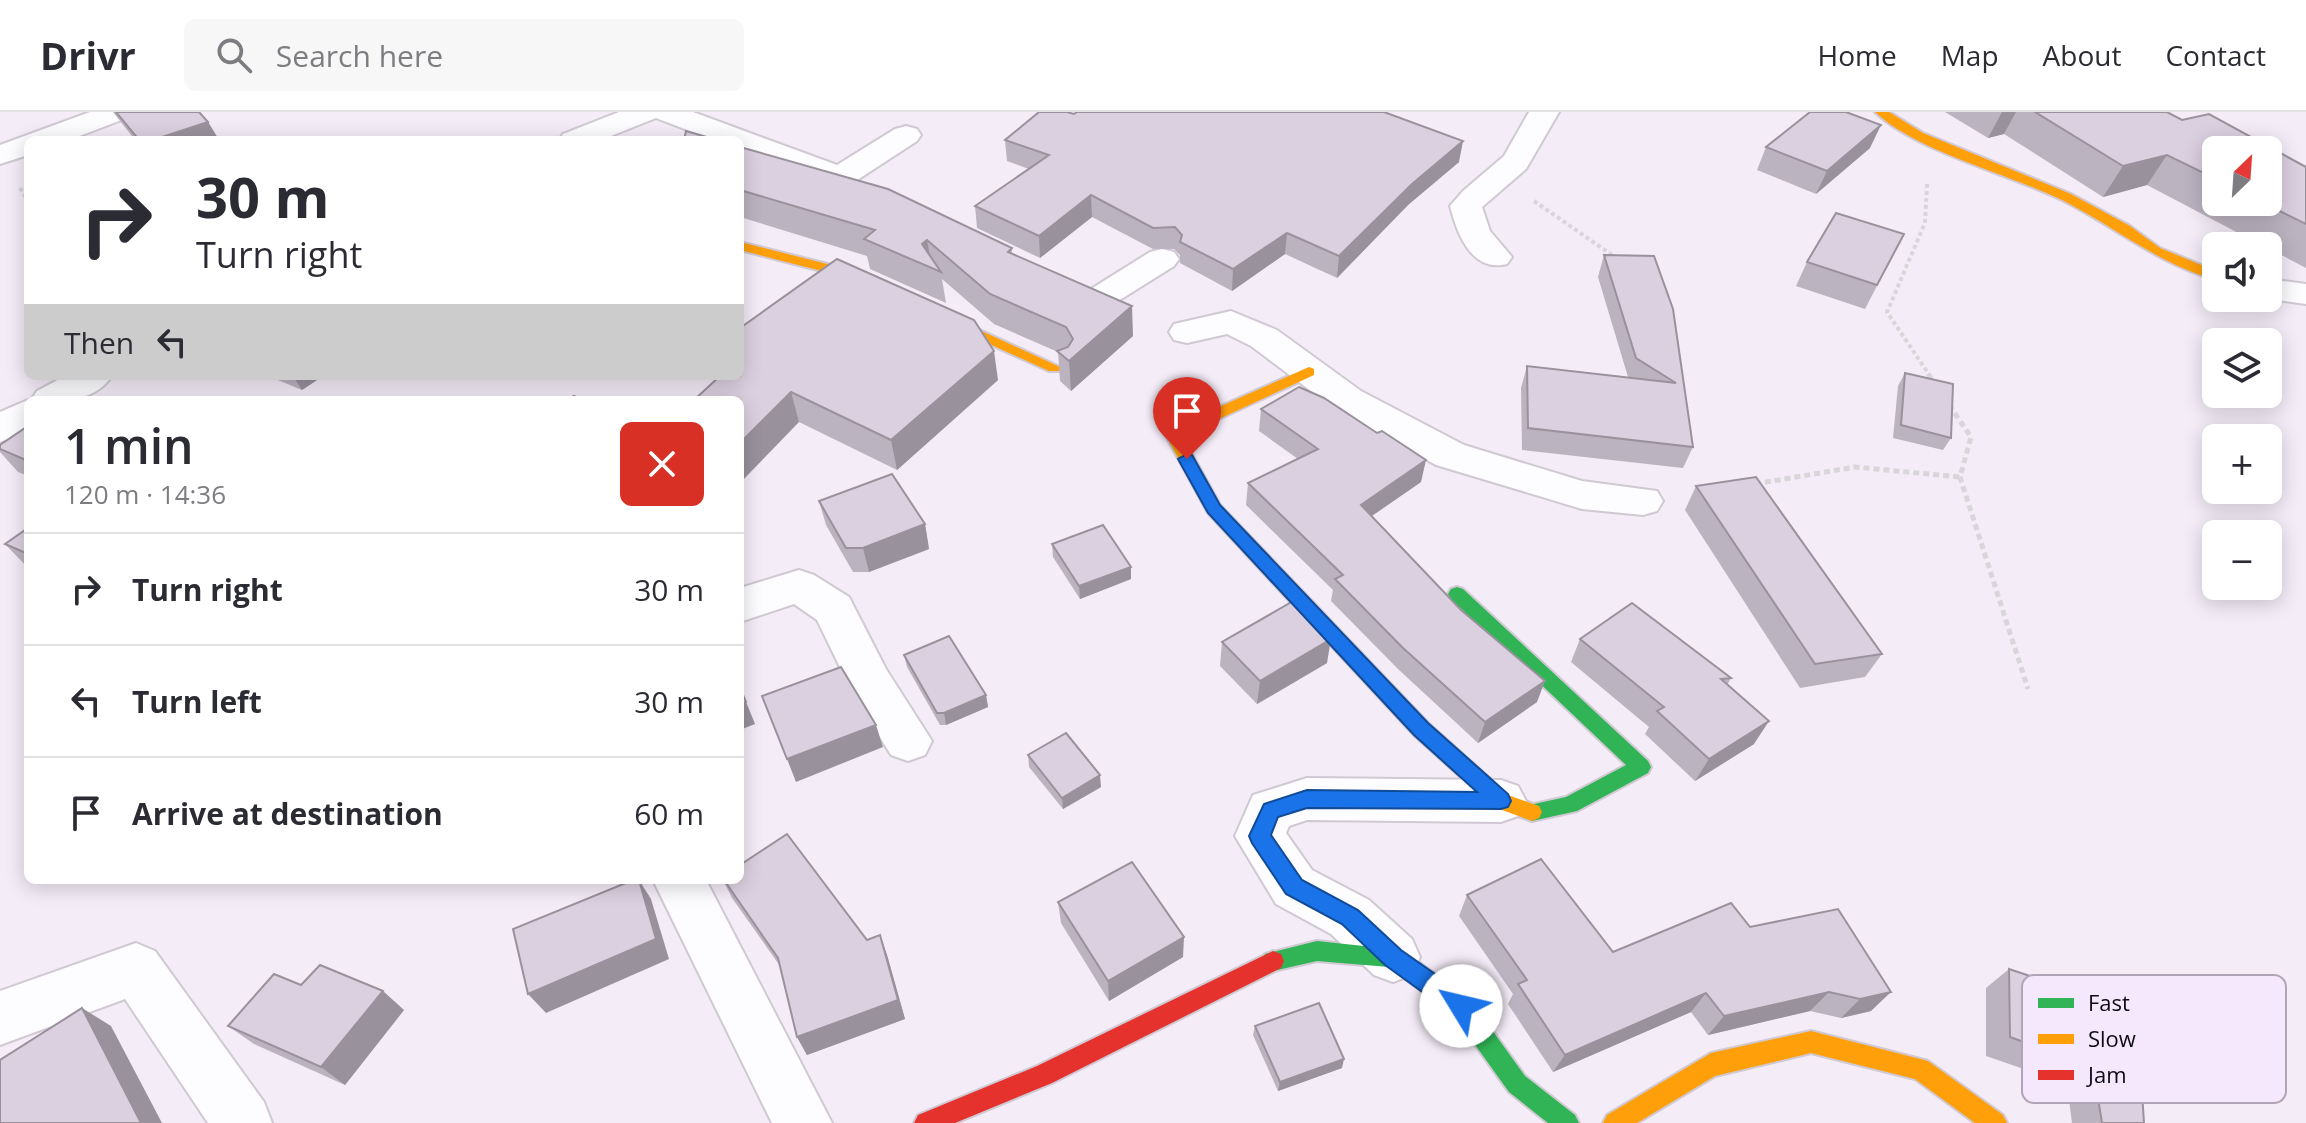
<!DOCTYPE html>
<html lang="en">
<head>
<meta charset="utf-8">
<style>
	body { margin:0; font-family:"Open Sans",sans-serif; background:#f7f7f7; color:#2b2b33; height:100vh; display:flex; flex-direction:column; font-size:30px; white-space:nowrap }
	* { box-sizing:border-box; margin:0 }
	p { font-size:26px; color:#7c7c81 }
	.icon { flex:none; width:44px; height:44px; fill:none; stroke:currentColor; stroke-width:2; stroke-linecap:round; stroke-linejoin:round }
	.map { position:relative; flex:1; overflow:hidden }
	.side { position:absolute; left:24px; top:284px; width:720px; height:488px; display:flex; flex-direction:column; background:#fff; border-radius:12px; box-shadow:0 4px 20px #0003 }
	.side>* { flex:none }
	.hud { position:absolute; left:24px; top:24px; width:720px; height:244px; border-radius:12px; box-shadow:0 4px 20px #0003; background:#fff; color:#2b2b33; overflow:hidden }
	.needle { width:52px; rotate:25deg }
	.buttons { position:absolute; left:2202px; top:24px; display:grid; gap:16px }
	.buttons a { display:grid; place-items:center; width:80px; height:80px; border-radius:12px; background:#fff; box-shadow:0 4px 20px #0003; font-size:40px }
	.pin { position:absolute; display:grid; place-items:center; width:68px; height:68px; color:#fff; margin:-82px -34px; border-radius:50% 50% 50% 0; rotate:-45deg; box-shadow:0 0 8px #0007 }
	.pin .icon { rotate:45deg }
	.me { position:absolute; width:88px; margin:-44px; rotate:306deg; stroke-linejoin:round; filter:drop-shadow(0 0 6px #0008) }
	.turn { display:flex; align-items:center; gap:28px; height:168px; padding:0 40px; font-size:36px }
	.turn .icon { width:104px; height:104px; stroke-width:2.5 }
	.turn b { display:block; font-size:56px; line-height:68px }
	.then { display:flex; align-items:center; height:76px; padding:0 40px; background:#0003; gap:16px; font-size:30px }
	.round { display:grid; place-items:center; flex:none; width:84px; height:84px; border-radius:12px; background:#f7f7f7 }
	.summary { display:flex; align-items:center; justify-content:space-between; height:136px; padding:0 40px }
	h1 { font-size:48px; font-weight:600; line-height:60px }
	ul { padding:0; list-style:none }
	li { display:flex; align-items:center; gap:24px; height:112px; padding:0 40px; border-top:2px solid #e1e1e2 }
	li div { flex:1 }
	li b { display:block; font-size:30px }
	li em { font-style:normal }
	header { display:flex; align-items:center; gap:48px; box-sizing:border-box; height:112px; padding:0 40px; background:#fff; border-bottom:2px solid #e1e1e2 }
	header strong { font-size:38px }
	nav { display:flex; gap:44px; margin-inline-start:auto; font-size:28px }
	.search { width:560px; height:72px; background:#f7f7f7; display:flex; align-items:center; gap:20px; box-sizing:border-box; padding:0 28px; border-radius:12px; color:#7c7c81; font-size:30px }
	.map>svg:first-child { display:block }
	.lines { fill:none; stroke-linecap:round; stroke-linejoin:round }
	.street-casing { stroke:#d0c9d3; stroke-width:4 }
	.fast-casing { stroke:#d0c9d3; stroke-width:4 }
	.slow-casing { stroke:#d0c9d3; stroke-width:4 }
	.jam-casing { stroke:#d0c9d3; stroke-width:4 }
	.path-far1 { stroke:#d8d6d9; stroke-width:4; stroke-dasharray:4 3; stroke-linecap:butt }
	.path { stroke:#d8d6d9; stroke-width:5; stroke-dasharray:6 4; stroke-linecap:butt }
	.street { fill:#fdfcfe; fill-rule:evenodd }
	.fast { fill:#30b455; fill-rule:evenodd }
	.slow { fill:#ff9f0a; fill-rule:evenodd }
	.jam { fill:#e5322d; fill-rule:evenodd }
	.wall { fill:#bcb3c1; fill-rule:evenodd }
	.shaded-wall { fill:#99929d }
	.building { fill:#dbd0e0; stroke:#99929d; stroke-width:2 }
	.route { fill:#1a73e8; stroke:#114b97; stroke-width:2 }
	.key { fill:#f5e8fc; stroke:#b0a5b6; stroke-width:2 }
	.key-label { font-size:22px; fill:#0f0a12 }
</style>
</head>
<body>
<header>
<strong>Drivr</strong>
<div class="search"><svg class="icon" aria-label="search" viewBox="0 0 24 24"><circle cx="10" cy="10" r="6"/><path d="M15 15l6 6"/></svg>Search here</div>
<nav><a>Home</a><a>Map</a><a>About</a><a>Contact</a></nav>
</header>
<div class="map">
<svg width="2306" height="1011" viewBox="0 0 2306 1011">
	<rect width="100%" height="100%" fill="#f4ecf7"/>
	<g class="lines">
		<defs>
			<g id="street">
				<polygon points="90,0 132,0 127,6 69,28 28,28 28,43 0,52 0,33"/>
				<polygon points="619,0 693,0 837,53 895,17 906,14 917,17 921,23 917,29 851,72 840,74 740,38 740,28 713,28 656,6 601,28 559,28 563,22"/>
				<path d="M1529,0h30l-33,57 -44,38 8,24 22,26 -5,7c-35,9 -50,-30 -57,-58l13,-15 41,-35z"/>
				<polygon points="1162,137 1174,140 1179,147 1174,154 1107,196 1095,200 1083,196 1078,189 1083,182 1150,140"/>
				<polygon points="2268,167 2306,172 2306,192 2263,186 2268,186"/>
				<polygon points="1231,199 1277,218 1361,279 1464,333 1582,369 1657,379 1663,389 1657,399 1643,403 1582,397 1436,353 1335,297 1251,234 1227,222 1187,231 1174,228 1169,220 1174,212"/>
				<path d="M65,264h47c-19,28 -52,24 -81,24l6,-9z"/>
				<polygon points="28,288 28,318 0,330 0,300"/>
				<polygon points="799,458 814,463 849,485 886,557 932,629 925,643 908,649 891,643 853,582 817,508 794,492 740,510 740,476"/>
				<polygon points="1307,666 1501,668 1518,674 1526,689 1518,704 1501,710 1307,708 1289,714 1286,721 1312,758 1369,788 1412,827 1420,845 1412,863 1393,870 1374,863 1331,822 1276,792 1235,724 1253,683"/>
				<polygon points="653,768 706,768 832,1011 772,1011"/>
				<polygon points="136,831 155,839 264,990 272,1011 208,1011 125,887 0,933 0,879"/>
			</g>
			<g id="fast">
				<polygon points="1457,475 1463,477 1648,649 1651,655 1648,661 1577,699 1532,709 1525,706 1522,700 1525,694 1566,685 1626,653 1451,487 1448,482 1451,477"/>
				<polygon points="1317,829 1401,838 1469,886 1525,964 1575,1003 1579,1011 1548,1011 1509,980 1453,902 1389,855 1317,849 1273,859 1265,856 1262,849 1265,842"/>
			</g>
			<g id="slow">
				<path d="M1875,0h14l34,21 148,61 59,32 30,22 56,23v9c-56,-15 -101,-53 -152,-79 -54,-27 -147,-49 -189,-89z"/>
				<polygon points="740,130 847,157 1062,256 1059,259 1049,259 837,163 740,138"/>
				<polygon points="1309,255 1314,257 1314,263 1182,324 1220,393 1428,611 1508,683 1539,694 1542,700 1539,706 1532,709 1494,695 1414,623 1208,401 1165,322 1167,318"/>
				<polygon points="1811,919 1928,949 2003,1003 2007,1011 1975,1011 1915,967 1811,941 1715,964 1637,1011 1603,1011 1607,1003 1711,941"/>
			</g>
			<polygon id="jam" points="1273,839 1281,842 1284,849 1281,856 1052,971 955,1011 914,1011 918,1003 1037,954"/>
		</defs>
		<use href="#street" class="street-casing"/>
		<use href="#fast" class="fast-casing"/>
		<use href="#slow" class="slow-casing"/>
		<use href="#jam" class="jam-casing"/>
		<g class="path-far1">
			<polyline points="1927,72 1925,111 1887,200 1930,264"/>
			<polyline points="20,76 28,89"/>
			<polyline points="1534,89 1612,143"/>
		</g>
		<g class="path">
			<polyline points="1928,262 1935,272"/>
			<polyline points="1949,293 1971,325 1960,365 2028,577"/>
			<polyline points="1755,372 1855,355 1960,365"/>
		</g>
		<use href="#street" class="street"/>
		<use href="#fast" class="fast"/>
		<use href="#slow" class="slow"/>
		<use href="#jam" class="jam"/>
	</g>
	<g class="wall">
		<polygon points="113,0 199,0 208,10 219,28 135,28"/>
		<path d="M1945,0h222l15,8 124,47v101l-38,-20v-2h-5l-116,-61 -44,12 -99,-63 -16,4zM2216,38l52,52h-52z"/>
		<polygon points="1074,2 1459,50 1408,93 1337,166 1285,142 1232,179 1180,151 1180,143 1174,137 1153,137 1092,105 1040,146 977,116 975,94 1029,57 1007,49 1005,28"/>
		<polygon points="740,35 1012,136 1012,142 1133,224 1071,279 1060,269 1058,240 994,212 942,167 946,191 870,157 867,144 740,105"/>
		<polygon points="1766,35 1870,36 1816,82 1757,58"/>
		<polygon points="1904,122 1865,197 1796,174 1807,150"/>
		<polygon points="1604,143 1673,197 1693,335 1683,356 1522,338 1521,276 1527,254 1628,265 1598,165"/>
		<polygon points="1905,261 1951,326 1943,338 1893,326 1898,274"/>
		<polygon points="268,264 323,264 302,278"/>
		<polygon points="715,264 740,264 998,268 897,358 799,310 716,267"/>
		<polygon points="1261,297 1421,370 1372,404 1537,590 1478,631 1398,557 1331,489 1333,478 1246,393 1248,371 1298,347 1259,319"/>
		<polygon points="28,314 28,364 18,360 0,340 0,333"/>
		<polygon points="1696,374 1882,542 1865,565 1800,576 1685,398"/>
		<polygon points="819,389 925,412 929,437 869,460 853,460 826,413"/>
		<polygon points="28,416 28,456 5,432"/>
		<polygon points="1052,432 1131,455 1131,467 1080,487 1053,445"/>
		<polygon points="1580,527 1731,566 1727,573 1754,632 1695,669 1645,622 1649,615 1571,550"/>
		<polygon points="1222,530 1327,551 1257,592 1220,554"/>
		<polygon points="904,543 986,583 988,595 946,613 940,613 907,555"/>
		<polygon points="1028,643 1101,675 1063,697 1029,655"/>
		<polygon points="723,768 867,828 880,823 887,843 905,907 807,943 797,925 780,854 732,786"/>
		<polygon points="1467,783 1613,840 1750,815 1838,797 1871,899 1841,906 1810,899 1708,923 1691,900 1553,960 1508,892 1513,882 1459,804"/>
		<polygon points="1058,790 1183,845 1109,889 1061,811"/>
		<polygon points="2009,857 2144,1011 2072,1011 2067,972 1986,944 1986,876"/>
		<polygon points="301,873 404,898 345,973 254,932 228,914"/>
		<polygon points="1255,914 1342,956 1278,979 1253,923"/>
	</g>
	<g class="shaded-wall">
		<polygon points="2002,0 2016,0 2004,22 1988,26"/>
		<polygon points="208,10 219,28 153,28"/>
		<polygon points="1881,13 1870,36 1816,82 1827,59"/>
		<polygon points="1463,29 1459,50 1408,93 1337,166 1339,144 1412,72"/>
		<polygon points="2167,43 2147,73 2103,85 2123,54"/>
		<polygon points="1091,83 1092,105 1040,146 1039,124"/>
		<polygon points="1287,121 1285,142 1232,179 1233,157"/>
		<polygon points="927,128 932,156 922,132"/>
		<polygon points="1132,194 1133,224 1071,279 1069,249"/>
		<polygon points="994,239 998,268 897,358 891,328"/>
		<polygon points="293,264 323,264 302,278"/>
		<polygon points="791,280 799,310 740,371 740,331"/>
		<polygon points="1426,348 1421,370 1357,414 1361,393"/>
		<polygon points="925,412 929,437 869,460 863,436"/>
		<polygon points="1131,455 1131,467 1080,487 1079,474"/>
		<polygon points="1331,527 1327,551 1257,592 1260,569"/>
		<polygon points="1545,569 1537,590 1478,631 1485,610"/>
		<polygon points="740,575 755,612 740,618"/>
		<polygon points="986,583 988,595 946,613 944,601"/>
		<polygon points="1769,609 1754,632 1695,669 1709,647"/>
		<polygon points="876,613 883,635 796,670 787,647"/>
		<polygon points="1100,663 1101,675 1063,697 1062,686"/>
		<polygon points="639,768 651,787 669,847 546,901 528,882"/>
		<polygon points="880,823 887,843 905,907 807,943 797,925"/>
		<polygon points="1184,825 1183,845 1109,889 1108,869"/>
		<polygon points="383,879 404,898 345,973 321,955"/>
		<polygon points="1829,880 1810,899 1708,923 1724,904"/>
		<polygon points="1891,880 1871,899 1841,906 1860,887"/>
		<polygon points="1706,881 1691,900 1553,960 1565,943"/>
		<polygon points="82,896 111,914 162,1011 141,1011"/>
		<polygon points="1344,947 1342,956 1278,979 1280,970"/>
	</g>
	<g class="building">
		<polygon points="116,0 199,0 208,10 153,28 139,28"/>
		<polygon points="1039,0 1067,0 1074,2 1077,0 1384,0 1463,29 1412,72 1339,144 1287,121 1233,157 1180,130 1182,123 1175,115 1153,116 1091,83 1039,124 975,94 1049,43 1005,28"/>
		<polygon points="1810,0 1846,0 1881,13 1827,59 1766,35"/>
		<polygon points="2035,0 2167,0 2182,8 2209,2 2306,55 2306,112 2261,90 2268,90 2268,38 2216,38 2216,67 2167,43 2123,54"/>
		<polygon points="686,19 717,28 684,28"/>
		<polygon points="740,35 888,77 1012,136 1008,140 1132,194 1069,249 1057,239 1068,235 1073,227 1066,215 990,182 927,128 922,132 941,160 864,127 875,118 740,78"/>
		<polygon points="1836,101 1904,122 1877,173 1807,150"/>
		<polygon points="1604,143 1654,144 1673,197 1693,335 1528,316 1527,254 1676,271 1636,246"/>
		<polygon points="837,147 974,208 994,239 891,328 791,280 740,331 740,288 694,288 720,264 740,264 740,216"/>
		<polygon points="1905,261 1953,272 1951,326 1901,313"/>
		<polygon points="1299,275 1324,286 1377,321 1382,319 1426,348 1361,393 1461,498 1545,569 1485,610 1403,536 1335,467 1343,463 1248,371 1318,337 1261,297"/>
		<polygon points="574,284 582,288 567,288"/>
		<polygon points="28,314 28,349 0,337 0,333"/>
		<polygon points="892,362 925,412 863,436 846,436 819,389"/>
		<polygon points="1756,365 1882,542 1815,552 1696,374"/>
		<polygon points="1103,413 1131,455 1079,474 1052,432"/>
		<polygon points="28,416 28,442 5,432"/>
		<polygon points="1295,488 1331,527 1260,569 1222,530"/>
		<polygon points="1632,491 1731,566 1721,567 1769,609 1709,647 1657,599 1664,595 1580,527"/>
		<polygon points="949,524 986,583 944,601 937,601 904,543"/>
		<polygon points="841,555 876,613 787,647 762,584"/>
		<polygon points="740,576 746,590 740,592"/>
		<polygon points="1066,621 1100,663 1062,686 1028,643"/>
		<polygon points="787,722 867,828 880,823 898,888 797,925 778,846 724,768 740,768 740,753"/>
		<polygon points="1541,747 1613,840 1731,791 1750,815 1838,797 1891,880 1860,887 1829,880 1724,904 1706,881 1565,943 1518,872 1527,868 1467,783"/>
		<polygon points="1132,750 1184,825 1108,869 1058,790"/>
		<polygon points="633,768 639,768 656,827 528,882 513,817"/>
		<polygon points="320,853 383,879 321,955 228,914 274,862 301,873"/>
		<polygon points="2009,857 2137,900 2144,1011 2102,1011 2093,955 2010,925"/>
		<polygon points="1319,891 1344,947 1280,970 1255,914"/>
		<polygon points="82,896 141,1011 0,1011 0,948"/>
	</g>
	<polygon class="route" points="1187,342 1192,343 1220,393 1428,611 1508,682 1511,689 1508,695 1501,697 1307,696 1278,705 1271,723 1302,768 1358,798 1401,838 1469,886 1473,894 1469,902 1461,905 1453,902 1385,853 1342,812 1286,782 1252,731 1249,724 1264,692 1307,678 1477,680 1414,623 1208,401 1178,347"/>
	<rect x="2022" y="863" width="264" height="128" rx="12" class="key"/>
	<rect x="2038" y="886" width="36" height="10" fill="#30b455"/>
	<rect x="2038" y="922" width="36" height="10" fill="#ff9f0a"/>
	<rect x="2038" y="958" width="36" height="10" fill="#e5322d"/>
	<g class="key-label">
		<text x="2088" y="899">Fast</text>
		<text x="2088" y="935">Slow</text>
		<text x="2088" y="971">Jam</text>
	</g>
</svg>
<div class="buttons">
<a><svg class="needle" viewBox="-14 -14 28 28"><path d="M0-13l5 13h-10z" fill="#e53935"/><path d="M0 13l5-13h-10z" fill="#7c7c81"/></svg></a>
<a><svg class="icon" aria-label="sound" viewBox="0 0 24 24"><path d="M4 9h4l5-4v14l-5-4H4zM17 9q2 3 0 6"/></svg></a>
<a><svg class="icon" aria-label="layers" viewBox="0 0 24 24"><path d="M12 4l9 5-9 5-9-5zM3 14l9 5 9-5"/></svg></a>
<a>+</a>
<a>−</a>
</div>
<div class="pin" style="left:1187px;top:347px;background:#d93025"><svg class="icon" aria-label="arrive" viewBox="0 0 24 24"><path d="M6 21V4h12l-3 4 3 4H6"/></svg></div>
<svg class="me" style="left:1461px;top:894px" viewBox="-20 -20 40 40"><circle r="19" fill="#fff"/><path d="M0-13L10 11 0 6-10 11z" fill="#1a73e8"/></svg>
<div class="hud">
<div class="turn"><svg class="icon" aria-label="right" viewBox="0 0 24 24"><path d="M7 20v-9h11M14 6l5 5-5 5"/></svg><div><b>30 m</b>Turn right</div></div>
<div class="then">Then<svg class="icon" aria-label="left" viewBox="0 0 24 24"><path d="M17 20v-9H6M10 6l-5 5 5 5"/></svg></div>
</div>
<section class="side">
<div class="summary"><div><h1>1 min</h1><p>120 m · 14:36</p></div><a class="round" style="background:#d93025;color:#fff"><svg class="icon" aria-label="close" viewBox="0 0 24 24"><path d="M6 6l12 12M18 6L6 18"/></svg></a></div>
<ul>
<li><svg class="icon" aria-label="right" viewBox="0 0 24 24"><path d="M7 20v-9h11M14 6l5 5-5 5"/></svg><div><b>Turn right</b></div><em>30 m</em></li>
<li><svg class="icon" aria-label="left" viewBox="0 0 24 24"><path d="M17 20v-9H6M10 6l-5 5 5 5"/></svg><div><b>Turn left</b></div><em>30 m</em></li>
<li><svg class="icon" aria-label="arrive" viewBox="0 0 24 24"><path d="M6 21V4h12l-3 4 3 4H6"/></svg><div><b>Arrive at destination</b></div><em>60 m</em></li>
</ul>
</section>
</div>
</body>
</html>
